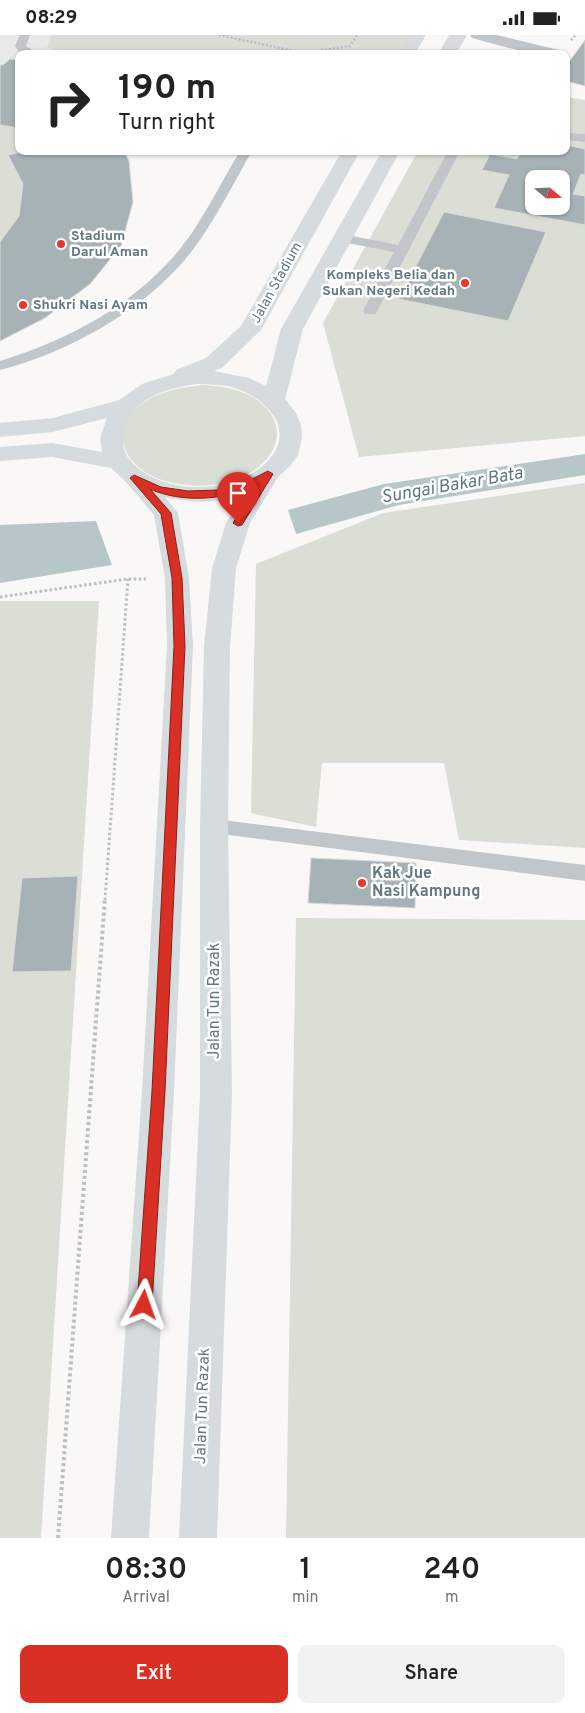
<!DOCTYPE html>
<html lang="en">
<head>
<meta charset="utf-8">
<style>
	body { margin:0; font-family:Overpass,sans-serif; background:#f2f2f2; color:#222; height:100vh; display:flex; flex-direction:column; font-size:19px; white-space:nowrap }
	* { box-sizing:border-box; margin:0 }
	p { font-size:16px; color:#767676 }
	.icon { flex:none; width:28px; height:28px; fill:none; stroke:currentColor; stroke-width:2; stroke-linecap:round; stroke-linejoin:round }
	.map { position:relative; height:1503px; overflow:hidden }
	.sheet { display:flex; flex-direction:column; background:#fff; flex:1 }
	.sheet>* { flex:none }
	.hud { position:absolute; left:15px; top:15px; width:555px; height:105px; border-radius:10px; box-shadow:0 1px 4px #0004; background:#fff; color:#222; overflow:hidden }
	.needle { width:32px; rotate:109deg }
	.buttons { position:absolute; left:525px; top:135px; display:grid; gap:10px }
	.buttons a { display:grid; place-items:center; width:45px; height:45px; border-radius:10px; background:#fff; box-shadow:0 1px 4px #0004; font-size:25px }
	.pin { position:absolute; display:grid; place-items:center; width:42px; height:42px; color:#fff; margin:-51px -21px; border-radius:50% 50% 50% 0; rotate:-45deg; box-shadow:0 0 5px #0007 }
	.pin .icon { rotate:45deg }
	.me { position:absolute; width:55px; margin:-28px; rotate:4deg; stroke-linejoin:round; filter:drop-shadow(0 0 4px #0008) }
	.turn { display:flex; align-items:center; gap:18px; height:105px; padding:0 20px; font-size:22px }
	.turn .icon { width:65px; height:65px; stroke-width:2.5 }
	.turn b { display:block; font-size:35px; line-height:42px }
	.eta { display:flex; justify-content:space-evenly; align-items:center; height:85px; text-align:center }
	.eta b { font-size:30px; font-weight:600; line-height:35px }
	.button { display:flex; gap:10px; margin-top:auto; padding:10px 20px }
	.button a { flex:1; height:58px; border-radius:10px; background:#d93025; color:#fff; font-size:20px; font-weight:600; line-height:58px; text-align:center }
	.button a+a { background:#f2f2f2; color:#222 }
	.status { display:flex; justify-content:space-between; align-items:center; height:35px; padding:0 25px; background:#fff; direction:ltr }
	.status svg { height:14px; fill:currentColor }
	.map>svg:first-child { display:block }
	.built { fill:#e7e8e7 }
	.green { fill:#daded5; fill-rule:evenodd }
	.water { fill:#b7c7c9 }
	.building { fill:#a6b2b6; stroke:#dbdad8; fill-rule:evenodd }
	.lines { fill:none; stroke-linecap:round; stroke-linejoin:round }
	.path-far2 { stroke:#babfc1; stroke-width:2.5; stroke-dasharray:2 2; stroke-linecap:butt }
	.path-far1 { stroke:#babfc1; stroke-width:3; stroke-dasharray:2.5 2.5; stroke-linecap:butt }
	.path { stroke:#babfc1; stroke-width:4; stroke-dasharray:3 3; stroke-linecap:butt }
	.service { fill:#c0c6c9; fill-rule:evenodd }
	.pedestrian { fill:#c0c6c9; fill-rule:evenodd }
	.secondary { fill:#d6dbde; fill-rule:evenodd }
	.route { fill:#d93025; stroke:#8d1f18 }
	.poi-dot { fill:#e5382a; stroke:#fff; stroke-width:2 }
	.labels { text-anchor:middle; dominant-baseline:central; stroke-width:5; stroke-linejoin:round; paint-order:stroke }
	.far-poi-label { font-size:14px; font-weight:bold; fill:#637982; stroke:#fff; text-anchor:start }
	.far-street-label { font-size:14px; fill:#637982; stroke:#fff }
	.poi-label { font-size:16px; font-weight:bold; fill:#637982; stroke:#fff; text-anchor:start }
	.street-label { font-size:16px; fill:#637982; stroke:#fff }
	.water-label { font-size:18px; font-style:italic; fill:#5e787c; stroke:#fff }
</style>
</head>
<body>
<div class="status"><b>08:29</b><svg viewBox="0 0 49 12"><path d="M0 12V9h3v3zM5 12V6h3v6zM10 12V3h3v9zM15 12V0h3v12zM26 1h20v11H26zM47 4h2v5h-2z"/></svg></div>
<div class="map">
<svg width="585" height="1503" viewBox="0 0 585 1503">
	<rect width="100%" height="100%" fill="#f9f8f6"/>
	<polygon class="built" points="0,0 51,0 48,13 83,19 19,19 19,25 10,24 3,30 0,30"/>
	<g class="green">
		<polygon points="51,0 409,0 400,19 83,19 47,13"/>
		<path d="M566,62l19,3v336l-226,21 -36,-134 95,-172h148zM534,144h27v27h-27z"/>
		<polygon points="0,90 19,93 19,116 27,116 8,121 23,149 19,181 0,207"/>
		<path d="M205,350c11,1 23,2 34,6 33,11 53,43 24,72 -27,27 -79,28 -111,13 -14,-7 -29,-21 -29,-38 0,-40 52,-51 82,-53z"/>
		<polygon points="585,448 585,813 459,805 444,728 322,728 316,792 251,778 256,529 383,478"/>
		<polygon points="0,566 99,566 41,1503 0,1503"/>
		<polygon points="296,883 585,885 585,1503 286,1503"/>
	</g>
	<g class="water">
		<polygon points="585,419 585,440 399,470 296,499 288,475 384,449"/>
		<polygon points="96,486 112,530 0,548 0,490"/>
	</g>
	<g class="building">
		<polygon points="585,5 585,51 566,46 566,31"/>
		<polygon points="10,24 19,25 19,93 0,90 0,30 3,30"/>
		<path d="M566,110l19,4v26l-4,-1 -8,20 12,2v29l-91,-17 15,-33 -27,-5 8,-16 27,5 4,-8h45zM534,144h27v27h-27z"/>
		<polygon points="27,116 124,116 129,126 133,167 121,211 90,249 45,283 0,306 0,207 19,181 23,149 8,120"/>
		<polygon points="444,177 546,197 508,286 399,264"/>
		<polygon points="311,823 416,828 415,873 308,868"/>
		<polygon points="78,841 71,936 12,937 22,843"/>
	</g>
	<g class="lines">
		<g class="path-far2">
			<polyline points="219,0 303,18 350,11 357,0"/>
			<polyline points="571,5 576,0"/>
		</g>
		<g class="path-far1">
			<polyline points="0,562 128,544 146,544"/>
			<polyline points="105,865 128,544"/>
		</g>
		<polyline class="path" points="58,1503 105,863"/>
		<g class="service">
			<polygon points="20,0 30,0 26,11 38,19 20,18 15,11"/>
			<polygon points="566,98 585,99 585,107 566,105"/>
			<path d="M240,116h12c-17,30 -33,61 -52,89 -44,64 -126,111 -200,130v-9c72,-22 144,-61 189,-124 19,-27 34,-58 51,-86z"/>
			<polygon points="448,116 460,116 377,276 375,279 365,279 363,276 394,217 342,207 336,203 342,199 398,210"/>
			<polygon points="214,784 585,830 585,846 214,798 208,796 205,791 208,786"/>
		</g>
		<polygon class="pedestrian" points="470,0 497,0 559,15 561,19 532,19 472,3"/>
		<g class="secondary">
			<polygon points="408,0 426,0 415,19 397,19"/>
			<polygon points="449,0 467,0 456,19 438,19"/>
			<path d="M342,116h18l-99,179 -39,38 -8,3 35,7 17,8 15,-57 101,-178h18l-97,178 -18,70 11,14 5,12 1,13 -4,17 -8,11 -12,11 -28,46 -14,45 -6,79 -2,179 4,269 -15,443h-38l21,-443v-269l4,-179 8,-79 14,-45 17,-28c-26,8 -51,9 -78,2l13,16 11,65 4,68 -19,445 -25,447h-38l31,-447 25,-445 -2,-68 -11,-63 -28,-33 -15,-14 -59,-11 -52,4v-14l52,-4 50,9 -2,-14 7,-20 -54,14 -53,5v-14l53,-5 66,-18 23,-16 32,-10 2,-4 30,-12 35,-32zM198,349c11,1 23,0 34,3 46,15 69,55 21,86 -33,21 -96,20 -123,-13 -7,-8 -8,-18 -6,-28 7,-35 44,-44 74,-48z"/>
		</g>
	</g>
	<path class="route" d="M268,436l5,3 -31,51 -4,1 -5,-3 24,-39c-30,17 -76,19 -107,5l21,24 11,65 3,68 -20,445 -13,214 -2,5 -6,2 -5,-2 -2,-5 15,-214 22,-445 -2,-68 -11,-64 -31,-36 4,-3 27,12 27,4 31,-1 25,-7z"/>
	<g class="poi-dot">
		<circle cx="61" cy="209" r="5"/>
		<circle cx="465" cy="248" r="5"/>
		<circle cx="23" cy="270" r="5"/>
		<circle cx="362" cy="848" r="5"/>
	</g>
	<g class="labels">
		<g class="far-poi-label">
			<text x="71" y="201">Stadium<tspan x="71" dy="16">Darul Aman</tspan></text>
			<text x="455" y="240" text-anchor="end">Kompleks Belia dan<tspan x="455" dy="16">Sukan Negeri Kedah</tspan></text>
			<text x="33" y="270">Shukri Nasi Ayam</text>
		</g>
		<g class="far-street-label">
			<text transform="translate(277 248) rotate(-61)">Jalan Stadium</text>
		</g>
		<g class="poi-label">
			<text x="372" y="839">Kak Jue<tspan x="372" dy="18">Nasi Kampung</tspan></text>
		</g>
		<g class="street-label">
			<text transform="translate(215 966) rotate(-90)">Jalan Tun Razak</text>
			<text transform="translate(203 1371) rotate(-88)">Jalan Tun Razak</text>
		</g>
		<g class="water-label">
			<text transform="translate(452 451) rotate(-10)">Sungai Bakar Bata</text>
		</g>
	</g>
</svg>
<div class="buttons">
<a><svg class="needle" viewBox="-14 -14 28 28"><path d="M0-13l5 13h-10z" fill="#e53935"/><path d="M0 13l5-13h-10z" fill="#767676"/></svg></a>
</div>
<div class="pin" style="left:238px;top:488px;background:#d93025"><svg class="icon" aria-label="arrive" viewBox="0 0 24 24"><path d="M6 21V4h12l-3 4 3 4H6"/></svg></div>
<svg class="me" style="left:144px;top:1270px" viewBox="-20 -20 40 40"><path d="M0-17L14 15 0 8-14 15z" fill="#d93025" stroke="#fff" stroke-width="4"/></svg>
<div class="hud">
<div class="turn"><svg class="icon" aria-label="right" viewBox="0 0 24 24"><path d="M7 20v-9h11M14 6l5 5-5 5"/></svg><div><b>190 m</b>Turn right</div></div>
</div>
</div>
<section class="sheet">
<div class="eta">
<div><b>08:30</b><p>Arrival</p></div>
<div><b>1</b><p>min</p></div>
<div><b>240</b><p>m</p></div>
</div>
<div class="button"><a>Exit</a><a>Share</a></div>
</section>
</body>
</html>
